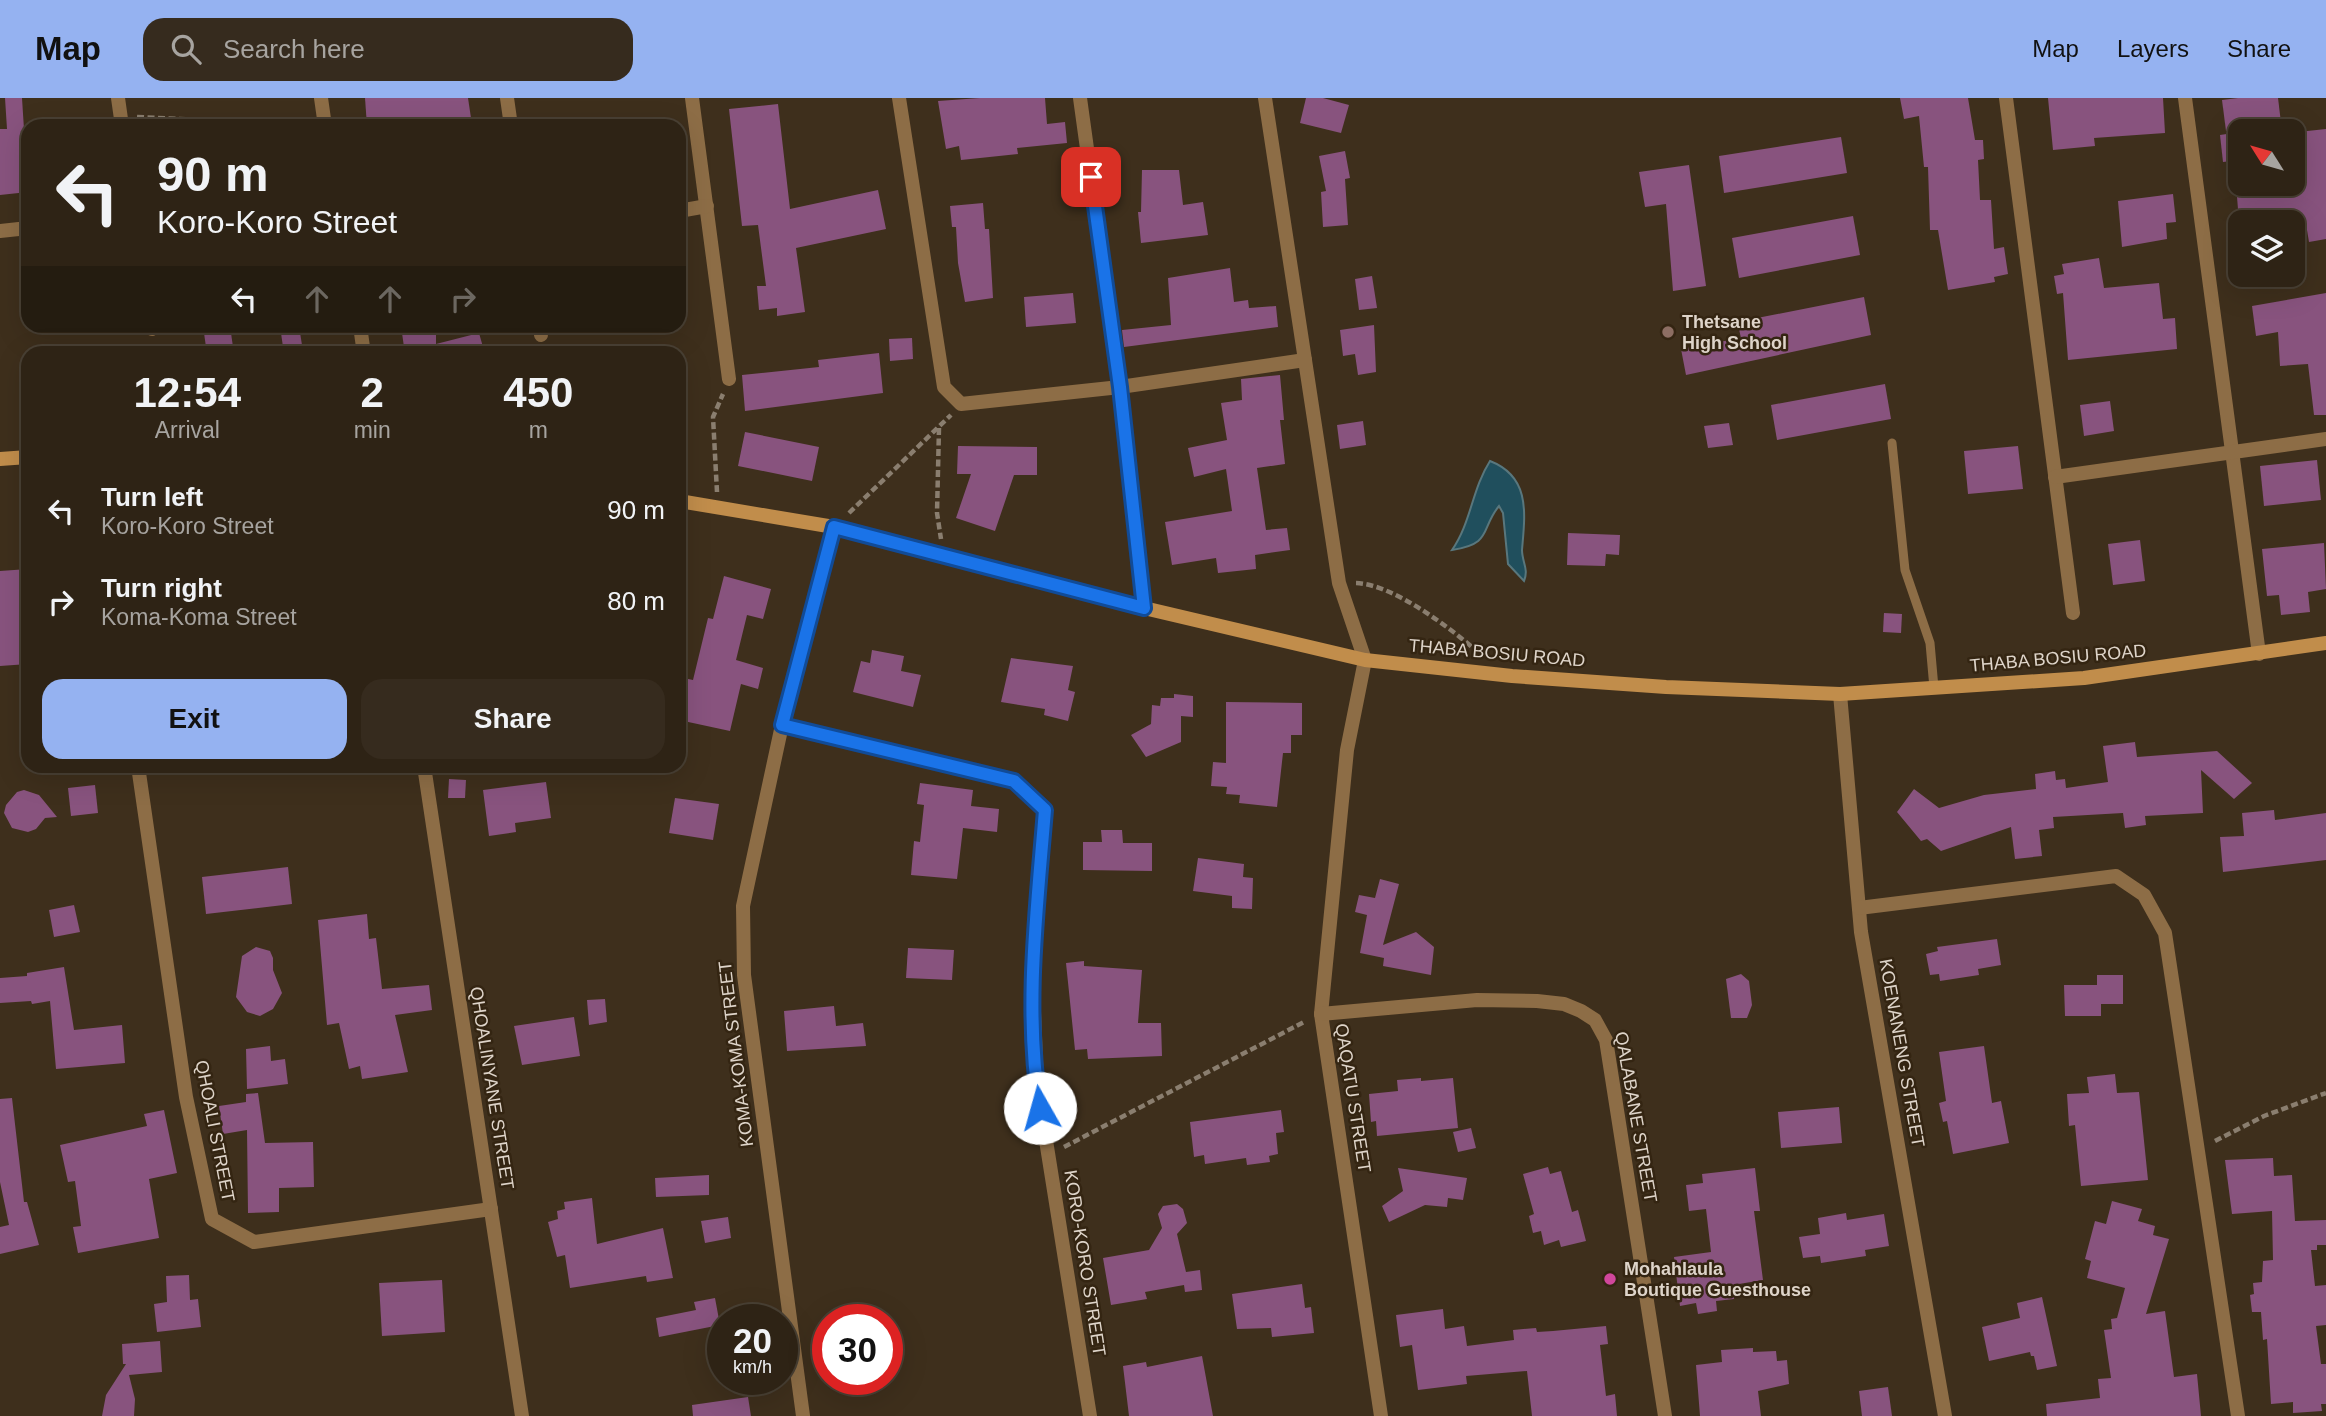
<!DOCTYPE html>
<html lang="en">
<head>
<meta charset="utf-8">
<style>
	body { margin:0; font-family:Arial,sans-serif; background:#362b1e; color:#f1f3f6; height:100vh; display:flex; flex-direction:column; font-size:26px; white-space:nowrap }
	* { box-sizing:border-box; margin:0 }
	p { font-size:23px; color:#a7a4a0 }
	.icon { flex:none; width:38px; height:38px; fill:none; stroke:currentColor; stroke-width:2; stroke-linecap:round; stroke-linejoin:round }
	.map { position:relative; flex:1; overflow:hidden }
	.drawer { position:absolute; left:21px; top:248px; width:665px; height:427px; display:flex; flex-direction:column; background:#2e2315; border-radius:21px; box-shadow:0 7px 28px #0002,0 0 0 2px #494034 }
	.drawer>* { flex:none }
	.hud { position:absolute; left:21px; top:21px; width:665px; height:214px; border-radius:21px; box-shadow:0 7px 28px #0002,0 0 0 2px #494034; background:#2e2315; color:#f1f3f6; overflow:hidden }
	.needle { width:46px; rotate:307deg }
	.tools { position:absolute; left:2228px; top:21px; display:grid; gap:14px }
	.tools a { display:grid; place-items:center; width:77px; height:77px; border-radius:14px; background:#2e2315; box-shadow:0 7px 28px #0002,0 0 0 2px #494034; font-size:35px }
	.speed { position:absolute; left:707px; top:1206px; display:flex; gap:14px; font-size:35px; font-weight:700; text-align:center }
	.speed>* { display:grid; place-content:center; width:91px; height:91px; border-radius:50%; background:#2e2315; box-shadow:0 7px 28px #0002,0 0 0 2px #494034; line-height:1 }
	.speed small { font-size:18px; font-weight:400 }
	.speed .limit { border:10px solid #d22; background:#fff; color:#111 }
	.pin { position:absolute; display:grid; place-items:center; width:60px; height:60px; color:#fff; margin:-30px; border-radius:14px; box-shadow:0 4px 10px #0006 }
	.me { position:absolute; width:77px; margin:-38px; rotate:353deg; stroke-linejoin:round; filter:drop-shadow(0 0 5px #0008) }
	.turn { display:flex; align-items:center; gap:24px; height:147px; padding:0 21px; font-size:32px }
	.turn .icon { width:91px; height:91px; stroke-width:2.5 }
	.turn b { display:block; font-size:49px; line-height:60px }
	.lanes { display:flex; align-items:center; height:66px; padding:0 21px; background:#0003; justify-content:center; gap:35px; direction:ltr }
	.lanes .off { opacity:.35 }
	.eta { display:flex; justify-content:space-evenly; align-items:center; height:119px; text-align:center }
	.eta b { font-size:42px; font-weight:700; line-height:49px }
	.cta { display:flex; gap:14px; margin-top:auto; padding:14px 21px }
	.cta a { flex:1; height:80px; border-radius:21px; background:#95b2f1; color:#111; font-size:28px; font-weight:700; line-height:80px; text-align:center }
	.cta a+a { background:#362b1e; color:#f1f3f6 }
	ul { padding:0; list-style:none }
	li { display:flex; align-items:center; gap:21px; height:91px; padding:0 21px }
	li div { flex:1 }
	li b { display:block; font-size:26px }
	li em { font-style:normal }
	header { display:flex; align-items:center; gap:42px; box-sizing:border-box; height:98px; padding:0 35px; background:#95b2f1; color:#111 }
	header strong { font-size:33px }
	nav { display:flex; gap:38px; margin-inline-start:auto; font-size:24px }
	.search { width:490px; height:63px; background:#362b1e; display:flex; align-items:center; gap:18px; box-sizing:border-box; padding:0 24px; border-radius:21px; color:#a7a4a0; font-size:26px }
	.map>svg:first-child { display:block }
	.water { fill:#204f5d; stroke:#59777d; stroke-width:2 }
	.building { fill:#88537e }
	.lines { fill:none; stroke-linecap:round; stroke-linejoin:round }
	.path { stroke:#8a7e6f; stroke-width:4.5; stroke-dasharray:7 3.5; stroke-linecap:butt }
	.lane { stroke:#8d6d46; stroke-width:9 }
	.street { stroke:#8d6d46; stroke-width:14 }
	.secondary { stroke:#c18d4b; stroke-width:14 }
	.route-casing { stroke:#114b97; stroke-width:18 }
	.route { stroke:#1a73e8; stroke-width:12 }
	.education-dot { fill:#8d6e63; stroke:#342512; stroke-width:2.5 }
	.hotel-dot { fill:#d1479c; stroke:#342512; stroke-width:2.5 }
	.labels { text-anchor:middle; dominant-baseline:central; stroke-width:5; stroke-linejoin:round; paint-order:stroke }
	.poi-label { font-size:18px; font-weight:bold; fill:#ded4c9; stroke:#342512; text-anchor:start }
	.street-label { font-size:18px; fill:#ded4c9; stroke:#342512 }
</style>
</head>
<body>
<header>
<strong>Map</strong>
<div class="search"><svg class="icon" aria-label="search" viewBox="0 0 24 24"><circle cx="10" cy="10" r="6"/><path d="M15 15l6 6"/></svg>Search here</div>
<nav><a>Map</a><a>Layers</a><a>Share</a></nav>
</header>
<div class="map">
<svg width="2326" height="1318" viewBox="0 0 2326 1318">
	<rect width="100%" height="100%" fill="#3e2f1c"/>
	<path class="water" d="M1490,363c41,16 35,53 32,89 0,12 7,19 2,31l-16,-17 -5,-51 -4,-7c-19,23 -6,38 -47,44 19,-27 20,-61 38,-89z"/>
	<g class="building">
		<polygon points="5,0 22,0 28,94 0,97 0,31 7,31"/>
		<polygon points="365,0 468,0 471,20 419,28 367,28"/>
		<polygon points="980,0 1045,0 1047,26 1065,24 1067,45 1017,50 1018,56 961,62 959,48 946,51 938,3"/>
		<polygon points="1306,0 1323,0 1349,7 1341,35 1300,25"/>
		<polygon points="1900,0 1968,0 1975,42 1983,42 1984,61 1978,62 1980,102 1991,102 1994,151 2004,149 2008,176 1994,179 1995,184 1948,192 1938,132 1930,132 1928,69 1924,69 1919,18 1904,21"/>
		<polygon points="2048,0 2163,0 2165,35 2094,40 2095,48 2053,52"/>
		<polygon points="2238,0 2278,0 2282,33 2226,33 2222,2"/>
		<polygon points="778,6 790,111 878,92 886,131 796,150 805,214 777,218 777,210 759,212 757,188 766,188 758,127 742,128 729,11"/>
		<polygon points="2326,31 2326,141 2309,144 2306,126 2239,124 2236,86 2304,86 2298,34"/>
		<polygon points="2240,34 2240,62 2223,64 2220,37"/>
		<polygon points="1841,39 1847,75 1724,95 1719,58"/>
		<polygon points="1345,53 1350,80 1345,81 1348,127 1323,129 1321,94 1326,93 1319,58"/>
		<polygon points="1689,67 1706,188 1673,193 1666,106 1645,109 1639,74"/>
		<polygon points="1142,72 1179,72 1183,107 1203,104 1208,137 1141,145 1138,114 1141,114"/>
		<polygon points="2173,96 2176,124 2166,125 2167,141 2122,149 2118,103"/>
		<polygon points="983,105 985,131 989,131 993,200 965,204 958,165 956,129 952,129 950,108"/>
		<polygon points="1853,118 1860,157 1739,180 1732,140"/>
		<polygon points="2099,160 2104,190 2159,185 2163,221 2175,220 2177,251 2068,262 2063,195 2057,196 2054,178 2064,176 2062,166"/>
		<polygon points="1230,170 1234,204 1248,202 1249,210 1276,208 1278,229 1124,249 1122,232 1171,227 1168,180"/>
		<polygon points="1372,178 1377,210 1359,212 1355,181"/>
		<polygon points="1073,195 1076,225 1026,229 1024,199"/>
		<polygon points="2326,195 2326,317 2314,317 2308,266 2280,268 2278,234 2256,238 2252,208"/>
		<polygon points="1864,199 1871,237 1686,277 1681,251 1741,240 1738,227 1753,224 1752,221"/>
		<polygon points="1374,227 1376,274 1358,277 1355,256 1343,258 1340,232"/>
		<polygon points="203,228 230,228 234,256 207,256"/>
		<polygon points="280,228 299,228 302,247 283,249"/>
		<polygon points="401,228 436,228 436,246 479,235 485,256 405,256"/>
		<polygon points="912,240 913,261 890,263 889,241"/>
		<polygon points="879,255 883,295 745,313 742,277 819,269 818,262"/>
		<polygon points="1280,277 1284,322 1280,322 1285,366 1257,370 1266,432 1287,430 1290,452 1255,457 1256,471 1218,475 1216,460 1172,467 1165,424 1232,413 1226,371 1194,379 1188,350 1227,342 1221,305 1242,302 1241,281"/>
		<polygon points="1885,286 1891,321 1777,342 1771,307"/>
		<polygon points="2110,303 2114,333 2084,338 2080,307"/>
		<polygon points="1363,323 1366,347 1340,351 1337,327"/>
		<polygon points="1729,325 1733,347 1708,350 1704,328"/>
		<polygon points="745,334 819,349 812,383 738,368"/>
		<polygon points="958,348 1037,349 1037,377 1014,377 995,433 956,420 971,376 957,376"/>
		<polygon points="2018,348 2023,391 1968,396 1964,353"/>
		<polygon points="2317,362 2321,402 2264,408 2260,368"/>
		<polygon points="1568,435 1620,437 1619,457 1606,456 1605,468 1567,467"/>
		<polygon points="2140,442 2145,483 2113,487 2108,446"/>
		<polygon points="2324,445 2326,491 2308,494 2310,514 2281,517 2279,497 2267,498 2262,451"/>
		<polygon points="28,471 28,566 0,568 0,473"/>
		<polygon points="724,478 771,491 763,521 747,517 736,562 763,570 758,591 741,586 730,633 679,622 679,579 693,582 708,520 713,521"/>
		<polygon points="1884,515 1902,516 1901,535 1883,534"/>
		<polygon points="872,552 904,558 901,573 921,577 913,609 853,594 861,563 870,565"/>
		<polygon points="1011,560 1073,568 1068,592 1075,594 1068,623 1044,617 1045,611 1001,604"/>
		<polygon points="1174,596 1193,598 1193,619 1181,618 1181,644 1146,659 1131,637 1151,626 1152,607 1160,608 1161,600 1174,600"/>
		<polygon points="1226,604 1302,605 1302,637 1291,637 1291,655 1283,655 1277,709 1239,705 1240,697 1226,696 1227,689 1211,688 1213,664 1226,665"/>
		<polygon points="2135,644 2137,659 2217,653 2252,685 2234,701 2201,672 2203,715 2145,718 2146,727 2125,730 2123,715 2053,719 2054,730 2039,732 2042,758 2015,761 2011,729 1941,753 1927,741 1921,743 1897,714 1914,691 1939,710 1984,697 2036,691 2035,676 2055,673 2056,682 2065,681 2066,690 2108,684 2103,648"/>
		<polygon points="449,681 466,682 465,700 448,700"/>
		<polygon points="546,684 551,720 515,725 516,734 489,738 483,692"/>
		<polygon points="920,685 973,692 971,708 999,711 997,734 963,730 957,781 911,777 914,743 920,744 924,707 917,706"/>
		<polygon points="95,687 98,715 71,718 68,690"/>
		<polygon points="24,692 39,697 57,719 45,720 36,731 28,734 12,730 4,715 6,707 17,694"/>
		<polygon points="675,700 719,706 713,742 669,735"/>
		<polygon points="2274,712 2275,722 2326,715 2326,762 2223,774 2220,739 2244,738 2242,715"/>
		<polygon points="1101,732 1122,732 1123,745 1152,745 1152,773 1083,772 1083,744 1102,744"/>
		<polygon points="1198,760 1244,766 1243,779 1253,780 1252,811 1232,810 1232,798 1193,793"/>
		<polygon points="288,769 292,806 206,816 202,779"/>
		<polygon points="1380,781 1399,786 1383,847 1416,834 1434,849 1431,877 1383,868 1384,860 1360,855 1367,817 1355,814 1359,797 1375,800"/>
		<polygon points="74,807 80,834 54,839 49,812"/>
		<polygon points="367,816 369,841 376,840 382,891 429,887 432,912 395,917 408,974 362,981 360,968 349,971 339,925 327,927 318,822"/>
		<polygon points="1997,841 2001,867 1978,871 1979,877 1940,883 1939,876 1930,877 1926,856 1938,853 1937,849"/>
		<polygon points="256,849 270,853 273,860 273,872 282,895 273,911 260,918 247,914 236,899 242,858"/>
		<polygon points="908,850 954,852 952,882 906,880"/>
		<polygon points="1084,863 1084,868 1142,872 1138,925 1161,925 1162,958 1088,961 1087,951 1075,952 1066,865"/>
		<polygon points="64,869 74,932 122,927 125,965 56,971 50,903 32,906 31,903 0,905 0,880 27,878 27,875"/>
		<polygon points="1741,876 1749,883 1752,907 1747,920 1731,920 1726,881"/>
		<polygon points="2097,877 2123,877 2123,906 2101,906 2101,918 2065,918 2064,887 2097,887"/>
		<polygon points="605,901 607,924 589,927 587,902"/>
		<polygon points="834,908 836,928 863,925 866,948 787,953 784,913"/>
		<polygon points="574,919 580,958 522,967 514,928"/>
		<polygon points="270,948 271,963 285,961 288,986 247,991 246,951"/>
		<polygon points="1984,948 1992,1005 2001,1003 2009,1045 1953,1056 1947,1023 1943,1024 1939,1005 1946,1003 1939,954"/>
		<polygon points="2115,976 2117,995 2139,994 2148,1082 2081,1088 2075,1027 2069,1028 2067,996 2089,995 2087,979"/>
		<polygon points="1421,980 1421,983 1453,980 1458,1030 1377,1038 1376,1023 1371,1024 1369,996 1398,993 1397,982"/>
		<polygon points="258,995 265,1045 313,1044 314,1089 279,1090 279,1114 248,1115 247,1032 223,1036 219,1008 246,1004 246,996"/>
		<polygon points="12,1000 24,1104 27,1104 39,1147 0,1156 0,1129 9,1127 0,1084 0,1001"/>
		<polygon points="1839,1009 1842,1045 1781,1050 1778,1014"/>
		<polygon points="164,1012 177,1075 149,1081 159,1140 78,1155 73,1129 81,1128 75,1083 68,1084 60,1047 147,1028 144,1016"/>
		<polygon points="1281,1012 1284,1034 1276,1035 1278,1056 1269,1058 1270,1064 1247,1067 1246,1060 1205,1066 1204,1057 1194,1059 1190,1024"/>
		<polygon points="1471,1030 1476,1050 1458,1054 1453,1034"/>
		<polygon points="2273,1060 2274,1078 2292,1077 2295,1123 2326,1122 2326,1147 2317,1147 2317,1152 2311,1152 2315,1188 2326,1187 2326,1227 2316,1228 2321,1266 2326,1266 2326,1306 2321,1306 2322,1313 2293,1315 2293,1304 2271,1306 2267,1241 2263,1242 2261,1214 2252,1214 2250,1197 2254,1196 2253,1185 2262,1184 2263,1163 2273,1162 2272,1113 2232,1116 2225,1062"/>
		<polygon points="1548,1069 1550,1076 1561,1073 1572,1114 1578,1112 1586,1143 1561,1149 1559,1142 1544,1147 1541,1133 1533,1135 1529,1118 1534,1116 1523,1076"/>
		<polygon points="1398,1070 1467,1080 1463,1102 1448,1100 1447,1109 1425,1107 1389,1124 1382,1108 1403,1093"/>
		<polygon points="1755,1070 1760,1113 1754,1113 1763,1182 1733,1187 1734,1201 1716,1203 1717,1213 1698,1216 1696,1205 1680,1208 1674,1159 1711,1154 1706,1111 1689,1113 1686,1087 1703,1085 1702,1076"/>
		<polygon points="709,1077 709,1097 656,1099 655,1080"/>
		<polygon points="592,1100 597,1146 663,1130 673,1180 647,1184 646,1178 570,1190 565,1157 557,1159 548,1124 558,1121 557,1113 565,1111 564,1104"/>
		<polygon points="2112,1103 2142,1111 2138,1123 2155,1128 2153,1137 2169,1141 2146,1216 2165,1213 2174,1279 2197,1276 2201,1318 2047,1318 2046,1306 2100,1300 2098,1281 2111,1280 2104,1232 2112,1231 2111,1221 2117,1220 2125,1190 2087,1180 2091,1163 2085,1161 2095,1123 2106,1126"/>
		<polygon points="1177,1106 1183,1111 1187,1125 1177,1136 1186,1174 1200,1172 1202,1192 1185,1194 1184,1187 1145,1194 1147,1201 1111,1207 1103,1160 1149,1152 1162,1130 1158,1116 1163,1108"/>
		<polygon points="1846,1115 1847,1122 1884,1116 1889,1148 1865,1152 1866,1158 1821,1165 1820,1158 1803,1160 1799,1139 1820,1136 1818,1120"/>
		<polygon points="728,1119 731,1140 705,1145 701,1123"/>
		<polygon points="189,1177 190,1202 198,1201 201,1229 157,1234 154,1206 167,1204 166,1178"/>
		<polygon points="442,1182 445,1234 382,1238 379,1185"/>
		<polygon points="1302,1186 1305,1210 1311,1209 1314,1235 1272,1239 1271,1230 1237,1231 1232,1196"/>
		<polygon points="2042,1199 2057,1268 2037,1272 2034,1258 2031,1258 2030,1254 1989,1263 1982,1229 2020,1220 2017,1205"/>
		<polygon points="715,1200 720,1227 659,1239 656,1220 696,1212 694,1204"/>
		<polygon points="1443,1211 1445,1231 1464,1228 1467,1248 1514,1242 1513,1232 1536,1230 1537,1234 1553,1233 1606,1228 1608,1246 1600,1247 1606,1298 1615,1296 1617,1318 1532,1318 1527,1273 1466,1278 1467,1286 1418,1292 1412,1247 1400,1249 1396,1217"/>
		<polygon points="160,1243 162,1274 129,1277 135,1301 134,1318 102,1318 106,1297 126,1266 123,1266 122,1246"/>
		<polygon points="1753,1250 1753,1254 1776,1253 1777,1263 1787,1262 1789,1286 1758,1293 1761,1318 1700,1318 1696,1267 1722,1264 1721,1252"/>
		<polygon points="1202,1258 1213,1318 1129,1318 1123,1268 1146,1264 1147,1269"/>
		<polygon points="1888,1289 1892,1318 1862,1318 1859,1293"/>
		<polygon points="748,1299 751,1318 693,1318 692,1307"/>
	</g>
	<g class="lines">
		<g class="path">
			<polyline points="137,19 310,27"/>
			<polyline points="939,330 937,415 941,441"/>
			<polyline points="717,394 713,319 723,296"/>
			<polyline points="849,415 951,317"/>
			<path d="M1356,485c37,1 96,46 124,71"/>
			<polyline points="2215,1043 2264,1018 2326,995"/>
			<polyline points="1064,1049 1304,924"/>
		</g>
		<polyline class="lane" points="1892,345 1905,472 1930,545 1934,590"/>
		<g class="street">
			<polyline points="118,0 122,28"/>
			<polyline points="321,0 325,28"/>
			<polyline points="507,0 511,28"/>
			<polyline points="692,0 729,281"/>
			<polyline points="899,0 944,289 961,306 1120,289 1305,262"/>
			<polyline points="1080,0 1120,289 1144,510"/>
			<polyline points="1265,0 1339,485 1365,562 1347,652 1321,916 1381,1318"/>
			<polyline points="2006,0 2073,515"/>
			<polyline points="2185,0 2259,556"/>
			<polyline points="679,113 707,108"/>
			<polyline points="0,133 28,130"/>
			<polyline points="151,228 152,231"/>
			<polyline points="360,228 364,256"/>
			<polyline points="540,228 541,237"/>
			<polyline points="2055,379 2326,341"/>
			<polyline points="1840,596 1861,834 1945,1318"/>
			<polyline points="782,627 1014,683 1045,712 1032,865 1037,986 1090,1318"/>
			<polyline points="138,668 186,999 212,1121 254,1144 491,1111"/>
			<polyline points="424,668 522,1318"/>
			<polyline points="1859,810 2116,778 2144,797 2165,835 2238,1318"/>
			<polyline points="1321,916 1477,902 1537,903 1564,906 1581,913 1595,922 1606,942 1665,1318"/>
			<polyline points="803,1318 744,877 743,808 782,627 834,429"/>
		</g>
		<g class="secondary">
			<polyline points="0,361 28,359"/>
			<polyline points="679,403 834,429 1144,510 1365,562 1512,578 1666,589 1840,596 2084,580 2326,545"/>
		</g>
	</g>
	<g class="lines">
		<defs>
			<path id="route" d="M1040,1010c-16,-98 -3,-199 5,-298l-31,-29 -232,-56 52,-198 310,81 -24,-221 -29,-210"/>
		</defs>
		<use href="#route" class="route-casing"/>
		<use href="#route" class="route"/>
	</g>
	<circle class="education-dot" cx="1668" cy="234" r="7"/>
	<circle class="hotel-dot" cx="1610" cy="1181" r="7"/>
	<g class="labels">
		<g class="poi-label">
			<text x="1682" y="224">Thetsane<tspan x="1682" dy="21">High School</tspan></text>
			<text x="1624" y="1171">Mohahlaula<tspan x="1624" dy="21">Boutique Guesthouse</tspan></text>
		</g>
		<g class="street-label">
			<text transform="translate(1497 555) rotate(5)">THABA BOSIU ROAD</text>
			<text transform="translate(2058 560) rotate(-5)">THABA BOSIU ROAD</text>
			<text transform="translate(1902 955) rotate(80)">KOENANENG STREET</text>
			<text transform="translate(736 956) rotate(-97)">KOMA-KOMA STREET</text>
			<text transform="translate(492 990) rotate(81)">QHOALINYANE STREET</text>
			<text transform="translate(1353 1000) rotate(81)">QAQATU STREET</text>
			<text transform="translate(1636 1019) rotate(80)">QALABANE STREET</text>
			<text transform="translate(215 1033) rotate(79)">QHOALI STREET</text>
			<text transform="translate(1085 1165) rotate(81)">KORO-KORO STREET</text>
		</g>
	</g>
</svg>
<div class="tools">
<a><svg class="needle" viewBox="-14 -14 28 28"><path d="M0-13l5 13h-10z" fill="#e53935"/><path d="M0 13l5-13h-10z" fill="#a7a4a0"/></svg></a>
<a><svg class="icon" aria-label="layers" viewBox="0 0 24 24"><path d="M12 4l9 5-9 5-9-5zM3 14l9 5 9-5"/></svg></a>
</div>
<div class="speed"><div>20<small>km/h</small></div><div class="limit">30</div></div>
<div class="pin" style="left:1091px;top:79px;background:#d93025"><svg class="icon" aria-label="arrive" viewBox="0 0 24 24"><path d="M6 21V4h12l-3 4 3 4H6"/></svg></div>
<svg class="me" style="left:1040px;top:1010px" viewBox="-20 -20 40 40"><circle r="19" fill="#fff"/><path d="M0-13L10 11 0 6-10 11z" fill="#1a73e8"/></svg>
<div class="hud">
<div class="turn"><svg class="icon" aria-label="left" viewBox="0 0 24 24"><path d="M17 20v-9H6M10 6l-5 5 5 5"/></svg><div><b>90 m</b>Koro-Koro Street</div></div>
<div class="lanes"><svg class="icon" aria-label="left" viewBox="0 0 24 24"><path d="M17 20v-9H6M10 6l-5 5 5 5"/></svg><svg class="icon off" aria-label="ahead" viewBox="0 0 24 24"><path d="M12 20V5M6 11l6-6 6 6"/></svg><svg class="icon off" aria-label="ahead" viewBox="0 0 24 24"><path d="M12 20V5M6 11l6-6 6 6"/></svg><svg class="icon off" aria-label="right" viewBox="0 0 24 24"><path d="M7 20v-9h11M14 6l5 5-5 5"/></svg></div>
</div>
<section class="drawer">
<div class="eta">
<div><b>12:54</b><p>Arrival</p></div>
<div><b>2</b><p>min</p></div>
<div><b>450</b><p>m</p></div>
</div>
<ul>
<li><svg class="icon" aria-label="left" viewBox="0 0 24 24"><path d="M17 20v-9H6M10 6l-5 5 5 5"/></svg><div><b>Turn left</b><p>Koro-Koro Street</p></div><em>90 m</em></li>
<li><svg class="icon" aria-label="right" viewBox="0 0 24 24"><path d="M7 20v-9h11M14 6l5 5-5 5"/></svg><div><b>Turn right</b><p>Koma-Koma Street</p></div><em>80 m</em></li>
</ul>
<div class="cta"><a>Exit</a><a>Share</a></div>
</section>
</div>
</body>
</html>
